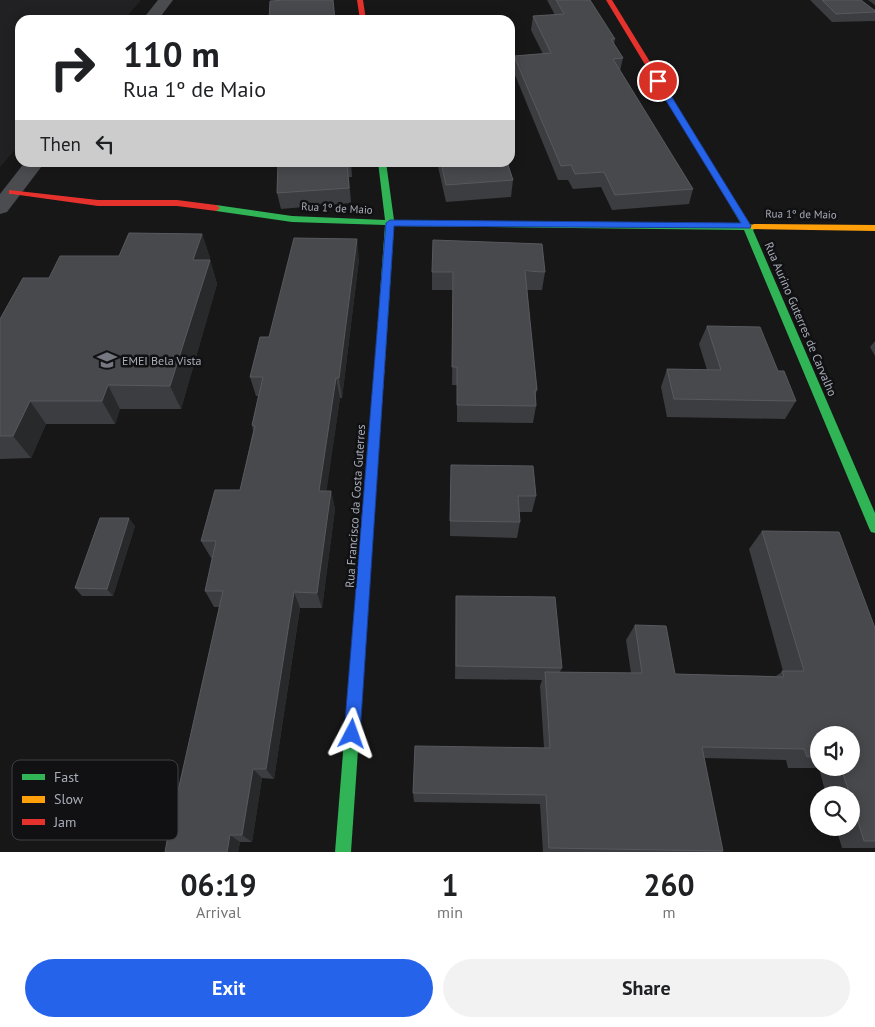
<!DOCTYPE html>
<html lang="en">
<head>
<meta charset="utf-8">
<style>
	body { margin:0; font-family:"PT Sans",sans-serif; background:#f2f2f2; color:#202124; height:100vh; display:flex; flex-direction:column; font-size:19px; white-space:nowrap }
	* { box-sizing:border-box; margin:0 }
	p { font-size:16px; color:#757577 }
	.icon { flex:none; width:28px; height:28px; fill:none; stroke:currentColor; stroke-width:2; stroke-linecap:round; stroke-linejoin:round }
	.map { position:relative; height:852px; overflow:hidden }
	.sheet { display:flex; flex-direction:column; background:#fff; flex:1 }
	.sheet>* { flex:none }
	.banner { position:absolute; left:15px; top:15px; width:500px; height:152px; border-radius:15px; box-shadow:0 2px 12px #0003; background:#fff; color:#202124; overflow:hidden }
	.fabs { position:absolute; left:810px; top:726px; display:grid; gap:10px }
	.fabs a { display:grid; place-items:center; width:50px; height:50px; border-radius:50%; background:#fff; box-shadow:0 2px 12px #0003; font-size:25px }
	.pin { position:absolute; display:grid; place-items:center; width:42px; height:42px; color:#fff; margin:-21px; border:2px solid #fff; border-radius:50%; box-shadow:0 1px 5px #0007 }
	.me { position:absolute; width:55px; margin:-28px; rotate:4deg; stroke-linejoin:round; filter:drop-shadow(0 0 4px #0008) }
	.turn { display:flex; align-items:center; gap:18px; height:105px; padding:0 25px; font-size:22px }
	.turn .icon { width:65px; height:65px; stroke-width:2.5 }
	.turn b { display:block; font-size:35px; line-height:42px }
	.then { display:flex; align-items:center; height:48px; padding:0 25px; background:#0003; gap:10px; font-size:19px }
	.eta { display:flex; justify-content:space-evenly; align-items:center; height:85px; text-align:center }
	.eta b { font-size:30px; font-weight:700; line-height:35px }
	.cta { display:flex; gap:10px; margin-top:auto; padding:10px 25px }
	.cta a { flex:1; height:58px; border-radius:30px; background:#2563eb; color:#fff; font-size:20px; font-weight:700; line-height:58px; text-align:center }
	.cta a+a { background:#f2f2f2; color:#202124 }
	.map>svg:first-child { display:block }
	.built { fill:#212124 }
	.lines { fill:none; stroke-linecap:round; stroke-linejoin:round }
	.street { fill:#4b4c50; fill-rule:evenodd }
	.fast { fill:#30b455; fill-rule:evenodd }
	.slow { fill:#ff9f0a; fill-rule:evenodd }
	.jam { fill:#e5322d; fill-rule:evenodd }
	.wall { fill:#3c3d40; fill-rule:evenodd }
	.shaded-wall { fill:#28292a }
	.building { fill:#48494d; stroke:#57595e }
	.route { fill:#2563eb; stroke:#184099 }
	.labels { text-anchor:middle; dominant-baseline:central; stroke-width:5; stroke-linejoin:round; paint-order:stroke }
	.far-street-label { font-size:11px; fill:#a8adb8; stroke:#111113 }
	.street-label { font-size:12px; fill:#a8adb8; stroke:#111113 }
	.poi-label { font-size:12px; fill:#a8adb8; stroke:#111113; text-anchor:start }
	.key { fill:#111113; stroke:#3e4045; stroke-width:1 }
	.key-label { font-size:14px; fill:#a8adb8 }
</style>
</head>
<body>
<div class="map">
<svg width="875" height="852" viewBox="0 0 875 852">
	<rect width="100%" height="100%" fill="#171717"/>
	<polygon class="built" points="0,0 141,0 124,20 20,20 20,144 0,167"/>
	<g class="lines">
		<g class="street">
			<polygon points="158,0 173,0 158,20 142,20"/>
			<polygon points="25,162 45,162 7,212 0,214 0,194"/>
		</g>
		<g class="fast">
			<polygon points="378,162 386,162 394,220 741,224 728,202 732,199 735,200 750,224 758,227 753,230 875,513 875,533 871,532 869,528 744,230 394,226 386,348 381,352 376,348 385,225 292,222 216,211 212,208 216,205 292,216 385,220"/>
			<polygon points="368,512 372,513 374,517 351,852 335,852 362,517 364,513"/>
		</g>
		<g class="slow">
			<polygon points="754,224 875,225 875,231 751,229 751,225"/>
			<polygon points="381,344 386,348 374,517 372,521 368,522 364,521 362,517 376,348"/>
		</g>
		<g class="jam">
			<polygon points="357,0 363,0 366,20 360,20"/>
			<polygon points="606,0 612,0 736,202 735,204 732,205 728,202"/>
			<polygon points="9,190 98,200 177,200 216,205 220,208 216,211 177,206 98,206 12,194 9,194"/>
		</g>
	</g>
	<g class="wall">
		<polygon points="547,0 590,0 615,39 614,45 623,58 620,71 693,189 689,204 612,210 601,187 573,189 568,180 558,180 513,70 514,56 543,54 531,30 533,16 555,15"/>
		<polygon points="810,0 861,0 874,10 875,10 875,21 832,22"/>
		<polygon points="868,0 875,0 875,5"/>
		<polygon points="278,162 351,162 352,177 349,177 351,203 281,209 277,193"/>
		<polygon points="437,162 507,162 513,180 511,197 446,202"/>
		<polygon points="202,234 210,258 209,260 210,260 217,284 181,409 120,409 115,424 46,424 31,458 0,459 0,319 49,278"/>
		<polygon points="359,259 342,398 340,398 326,491 331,491 335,509 322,608 300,608 274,779 262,778 252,842 240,842 238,852 165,852 168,837 99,836 82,829 178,791 219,607 214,607 205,591 212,558 211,558 201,541 240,490 253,431 252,425 258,396 256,396 250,377 269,337"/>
		<polygon points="432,272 545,272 542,290 527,290 537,390 535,397 536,406 533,423 457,422 457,385 452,385 453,290 432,290"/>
		<polygon points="707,326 778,371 796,401 785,419 667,417 661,387 667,369 707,370 699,344"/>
		<polygon points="875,341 875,356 870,347"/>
		<polygon points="450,482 536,496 532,512 519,512 520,522 517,538 450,536"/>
		<polygon points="135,526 113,596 82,596 75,588"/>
		<path d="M762,531l113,97v221v-1h-33l-6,-20h15v-33h-25l-7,-27h-31l-2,-8 -82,-2 19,93 -1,1h-179l-3,-48 -126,-2 -1,-9 131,-45 -4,-62 2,-6 -87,-1 1,-83 106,72 -2,4 71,1 -5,-33 9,-15 40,49 101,2 7,-5 -34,-122zM819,735l32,33h-32z"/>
	</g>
	<g class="shaded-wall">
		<polygon points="202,234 210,258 201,284 193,260"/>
		<polygon points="357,239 359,259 342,398 339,378"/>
		<polygon points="210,260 217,284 181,409 170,386"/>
		<polygon points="336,378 340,398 324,509 319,491"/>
		<polygon points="108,385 120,409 115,424 102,401"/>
		<polygon points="30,401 46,424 31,458 13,436"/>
		<polygon points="331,491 335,509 322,608 317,593"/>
		<polygon points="129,518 135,526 113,596 107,589"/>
		<polygon points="294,592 300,608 274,779 266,769"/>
		<polygon points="253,769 262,778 252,842 242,835"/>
		<polygon points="230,835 240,842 238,852 227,852"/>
	</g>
	<g class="building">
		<polygon points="286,0 333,0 335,20 269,20 270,1"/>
		<polygon points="556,0 590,0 615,39 611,39 623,58 613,59 693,189 615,195 604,172 575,174 571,165 561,166 514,56 551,53 533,16 564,14"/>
		<polygon points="822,0 861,0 874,10 875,10 875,12 836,14"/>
		<polygon points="438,18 439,20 408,20"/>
		<polygon points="278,162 347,162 349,188 277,193"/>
		<polygon points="441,162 507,162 513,180 446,185"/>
		<polygon points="129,233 202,234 193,260 210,260 170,386 108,385 102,401 30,401 13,436 0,436 0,319 23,278 49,278 60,256 119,256"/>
		<polygon points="294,238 357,239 339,378 336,378 319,491 331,491 317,593 294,592 266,769 253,769 242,835 230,835 227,852 165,852 169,830 82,829 93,790 178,791 223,591 205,591 216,541 201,541 215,490 240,490 255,426 252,425 263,377 250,377 260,337 269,337"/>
		<polygon points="433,240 542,244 545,272 525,271 537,390 535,390 536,406 457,405 457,367 452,367 453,272 432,272"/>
		<polygon points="707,326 760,327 778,371 784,371 796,401 674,399 667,369 721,370"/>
		<polygon points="451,465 533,466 536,496 518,496 520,522 450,521"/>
		<polygon points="100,518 129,518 107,589 75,588"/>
		<polygon points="762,531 839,532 875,628 875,841 864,841 851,799 851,795 850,795 841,768 851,768 851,735 819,735 819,757 807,757 804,749 702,747 723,851 549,848 546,795 413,793 415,746 550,748 545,672 642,673 635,625 666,626 675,674 784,677 782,671 804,671"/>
		<polygon points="456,596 555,597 562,668 456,666"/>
	</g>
	<polygon class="route" points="656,79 662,81 751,226 750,228 394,226 360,734 358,740 352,742 347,740 344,734 386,223 390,220 741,223 654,81"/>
	<defs>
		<symbol id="school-bare" viewBox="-9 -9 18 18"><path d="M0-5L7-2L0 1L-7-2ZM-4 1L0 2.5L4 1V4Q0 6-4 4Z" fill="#757880" stroke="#111113" stroke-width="2.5" paint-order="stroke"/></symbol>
	</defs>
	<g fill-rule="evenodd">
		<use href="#school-bare" x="93" y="346" width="28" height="28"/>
	</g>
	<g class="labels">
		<g class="far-street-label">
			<text transform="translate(337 208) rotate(3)">Rua 1º de Maio</text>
			<text transform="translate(801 214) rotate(1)">Rua 1º de Maio</text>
		</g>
		<g class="street-label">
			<text transform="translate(801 319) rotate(67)">Rua Aurino Guterres de Carvalho</text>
			<text transform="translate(355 506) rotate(-86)">Rua Francisco da Costa Guterres</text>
		</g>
		<g class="poi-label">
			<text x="122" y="360">EMEI Bela Vista</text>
		</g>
	</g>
	<rect x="12" y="760" width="166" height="80" rx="8" class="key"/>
	<rect x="22" y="774" width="23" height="6" fill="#30b455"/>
	<rect x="22" y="796" width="23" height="7" fill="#ff9f0a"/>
	<rect x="22" y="819" width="23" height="6" fill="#e5322d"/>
	<g class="key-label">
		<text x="54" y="782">Fast</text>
		<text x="54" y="804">Slow</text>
		<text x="54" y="827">Jam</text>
	</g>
</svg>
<div class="fabs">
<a><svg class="icon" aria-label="sound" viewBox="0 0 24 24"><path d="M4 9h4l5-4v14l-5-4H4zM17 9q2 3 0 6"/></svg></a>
<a><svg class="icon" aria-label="search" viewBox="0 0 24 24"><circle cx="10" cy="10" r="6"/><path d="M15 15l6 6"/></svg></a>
</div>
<div class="pin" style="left:658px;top:81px;background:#d93025"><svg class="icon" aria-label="arrive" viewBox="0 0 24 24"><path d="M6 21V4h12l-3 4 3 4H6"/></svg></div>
<svg class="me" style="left:352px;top:734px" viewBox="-20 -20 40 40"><path d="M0-17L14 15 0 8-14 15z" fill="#2563eb" stroke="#fff" stroke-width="4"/></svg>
<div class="banner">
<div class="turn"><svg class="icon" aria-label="right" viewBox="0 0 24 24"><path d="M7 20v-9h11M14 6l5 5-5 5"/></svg><div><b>110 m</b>Rua 1º de Maio</div></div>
<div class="then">Then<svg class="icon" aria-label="left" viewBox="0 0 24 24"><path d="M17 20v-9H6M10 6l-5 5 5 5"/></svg></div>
</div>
</div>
<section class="sheet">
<div class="eta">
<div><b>06:19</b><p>Arrival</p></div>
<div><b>1</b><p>min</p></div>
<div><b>260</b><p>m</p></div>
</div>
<div class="cta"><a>Exit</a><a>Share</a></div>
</section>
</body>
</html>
